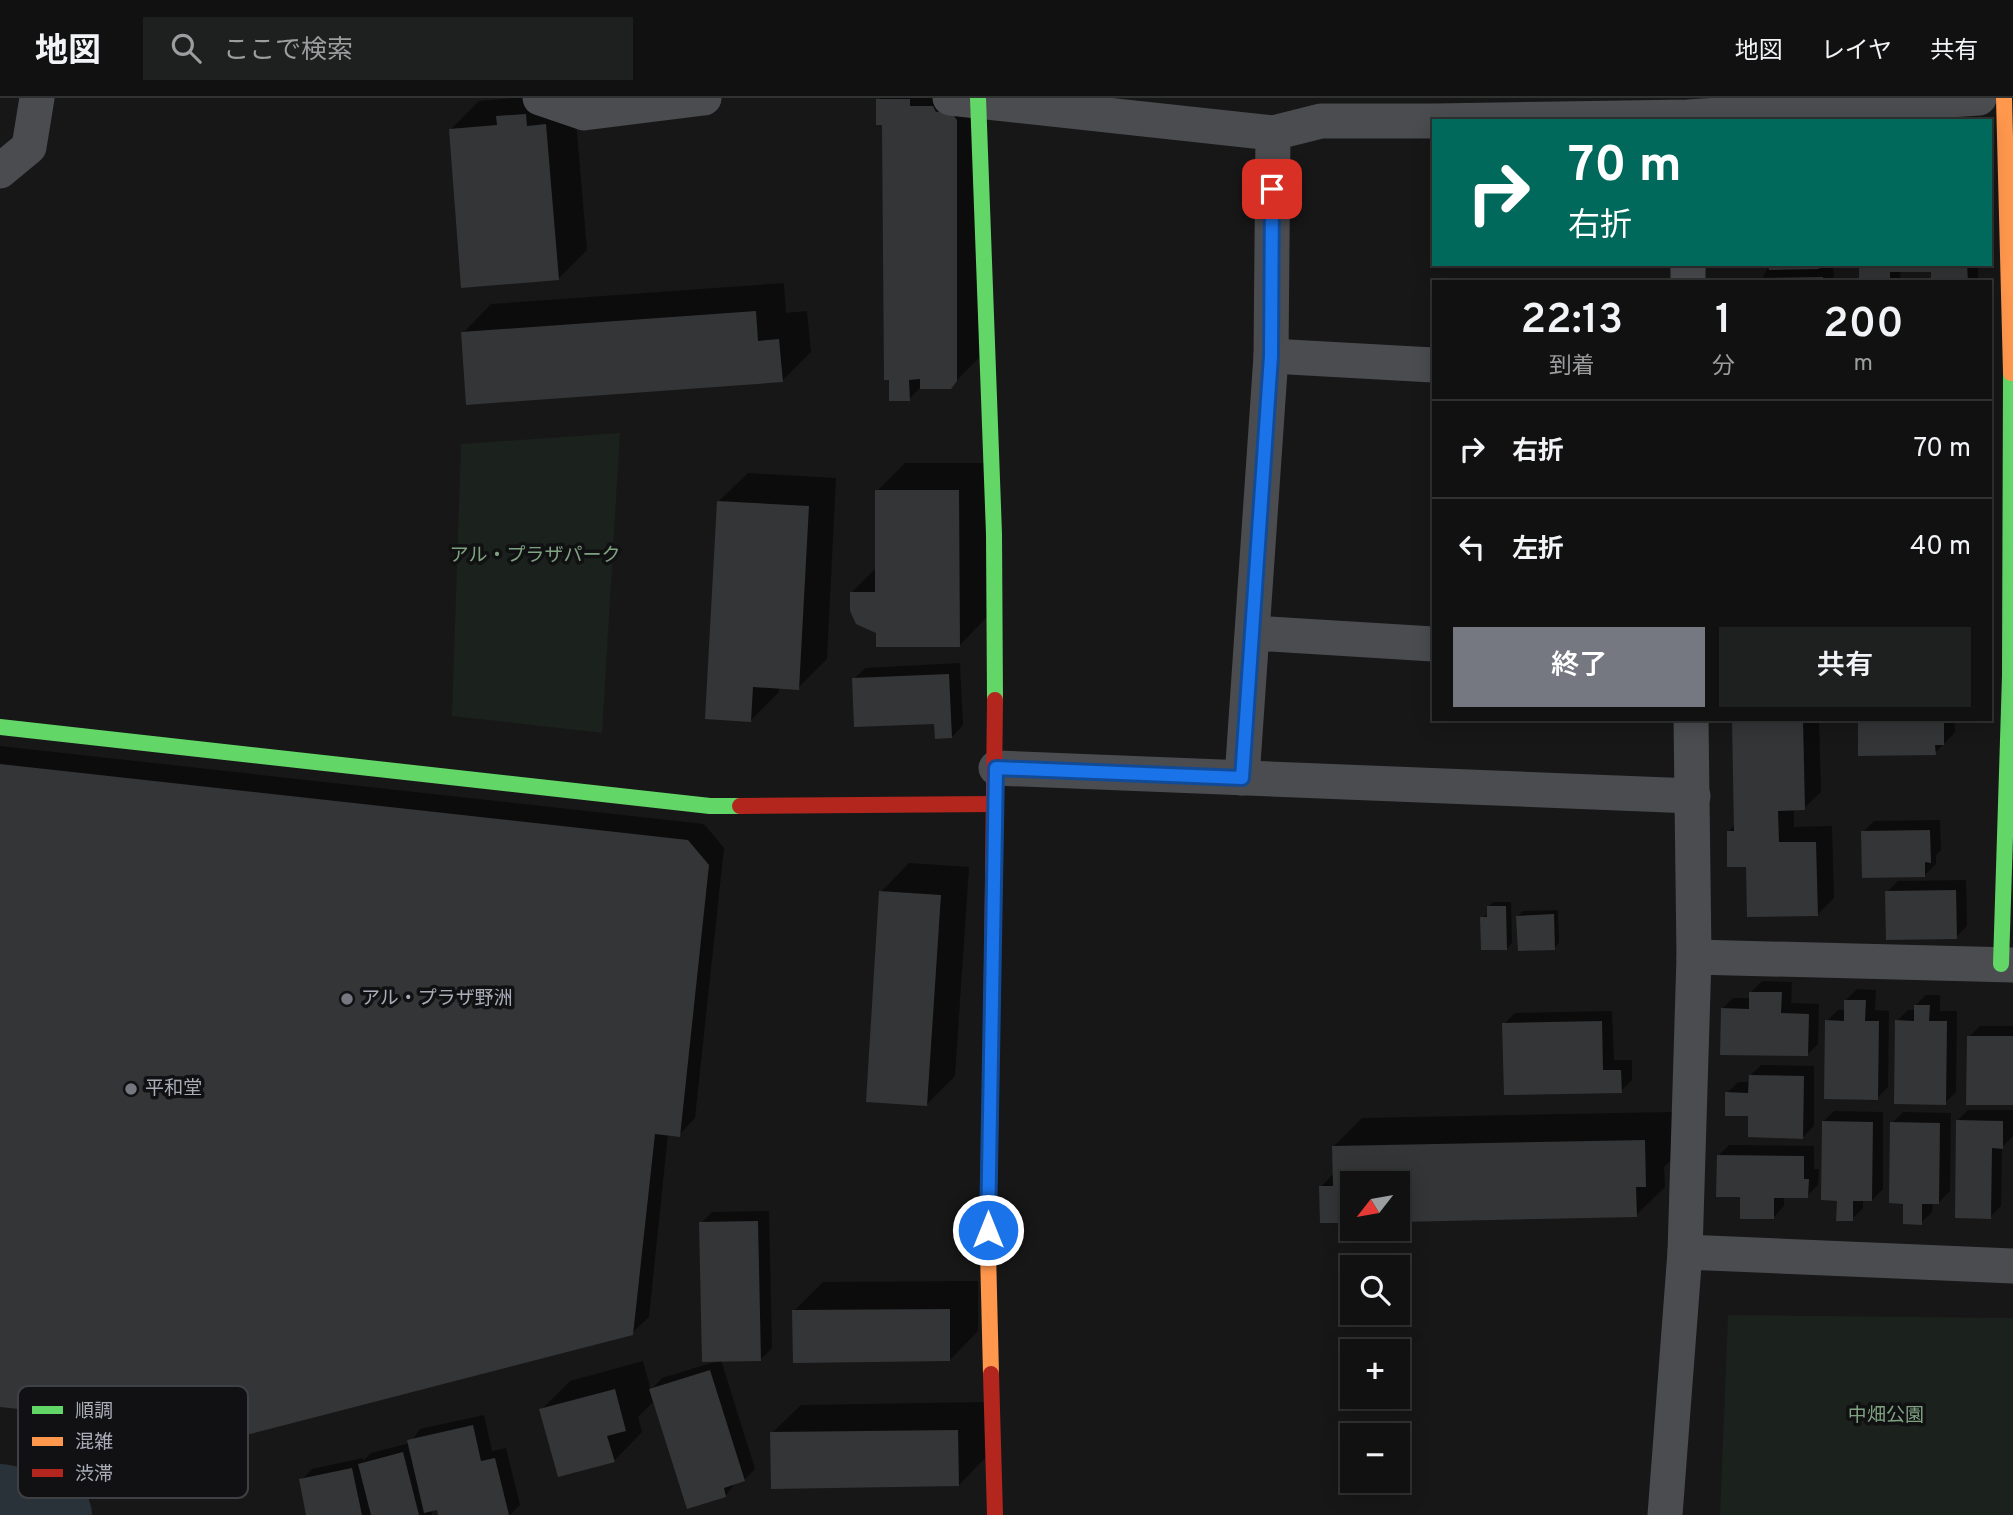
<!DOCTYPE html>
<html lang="ja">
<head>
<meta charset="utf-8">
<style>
	body { margin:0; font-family:Overpass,"Noto Sans JP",sans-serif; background:#1e1f1f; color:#f1f3f6; height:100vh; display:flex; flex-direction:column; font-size:26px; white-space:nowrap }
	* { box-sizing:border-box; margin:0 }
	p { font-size:23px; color:#9c9d9f }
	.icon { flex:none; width:38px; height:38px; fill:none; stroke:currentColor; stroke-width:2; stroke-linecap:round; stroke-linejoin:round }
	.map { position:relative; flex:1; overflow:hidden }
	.drawer { position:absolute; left:1432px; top:182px; width:560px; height:441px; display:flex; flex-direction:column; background:#111; border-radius:0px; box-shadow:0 4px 18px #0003,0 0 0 2px #303131 }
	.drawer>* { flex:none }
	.banner { position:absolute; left:1432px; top:21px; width:560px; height:147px; border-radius:0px; box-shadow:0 4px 18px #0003,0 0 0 2px #303131; background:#00695c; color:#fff; overflow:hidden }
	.needle { width:46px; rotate:239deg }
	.buttons { position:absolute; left:1340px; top:1073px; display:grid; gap:14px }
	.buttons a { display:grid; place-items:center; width:70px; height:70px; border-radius:0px; background:#111; box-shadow:0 4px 18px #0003,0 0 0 2px #303131; font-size:35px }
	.pin { position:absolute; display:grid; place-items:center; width:60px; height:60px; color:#fff; margin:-30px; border-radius:14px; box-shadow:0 4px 10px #0006 }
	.me { position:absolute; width:77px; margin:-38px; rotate:0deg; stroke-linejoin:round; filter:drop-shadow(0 0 5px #0008) }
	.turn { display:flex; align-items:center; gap:24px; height:147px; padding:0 21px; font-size:32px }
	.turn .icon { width:91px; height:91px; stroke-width:2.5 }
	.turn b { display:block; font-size:49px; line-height:60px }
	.eta { display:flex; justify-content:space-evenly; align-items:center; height:119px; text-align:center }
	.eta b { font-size:42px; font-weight:600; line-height:49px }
	.button { display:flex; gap:14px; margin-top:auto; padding:14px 21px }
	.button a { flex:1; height:80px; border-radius:0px; background:#757880; color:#fff; font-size:28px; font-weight:600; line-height:80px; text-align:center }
	.button a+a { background:#1e1f1f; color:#f1f3f6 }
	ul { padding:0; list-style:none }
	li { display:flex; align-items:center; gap:21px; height:98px; padding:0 21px; border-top:2px solid #303131 }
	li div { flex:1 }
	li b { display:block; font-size:26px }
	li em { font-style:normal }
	header { display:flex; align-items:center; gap:42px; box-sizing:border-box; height:98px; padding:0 35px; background:#111; border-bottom:2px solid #303131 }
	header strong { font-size:33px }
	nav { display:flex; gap:38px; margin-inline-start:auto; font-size:24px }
	.search { width:490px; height:63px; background:#1e1f1f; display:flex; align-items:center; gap:18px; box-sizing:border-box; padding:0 24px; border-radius:0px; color:#9c9d9f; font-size:26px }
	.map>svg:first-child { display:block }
	.green { fill:#1b211c }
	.shadow { fill:#0007 }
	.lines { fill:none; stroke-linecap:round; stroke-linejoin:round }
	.river { stroke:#2a3239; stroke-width:80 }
	.building { fill:#343537 }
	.street { stroke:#4b4c50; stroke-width:35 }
	.fast { stroke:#63d668; stroke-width:16 }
	.slow { stroke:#ff974d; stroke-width:16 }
	.jam { stroke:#b3261e; stroke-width:16 }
	.route-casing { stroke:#114b97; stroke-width:18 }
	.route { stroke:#1a73e8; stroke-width:12 }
	.poi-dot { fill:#757880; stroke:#111113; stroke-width:2.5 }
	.labels { text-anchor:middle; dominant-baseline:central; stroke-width:7; stroke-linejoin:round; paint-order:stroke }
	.park-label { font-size:19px; fill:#7fa381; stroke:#111113 }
	.poi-label { font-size:19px; fill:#a8adb8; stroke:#111113; text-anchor:start }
	.key { fill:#111113; stroke:#3e4045; stroke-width:2 }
	.key-label { font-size:19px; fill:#a8adb8 }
</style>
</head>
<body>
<header>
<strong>地図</strong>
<div class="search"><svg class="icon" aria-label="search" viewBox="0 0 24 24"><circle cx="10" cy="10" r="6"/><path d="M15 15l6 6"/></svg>ここで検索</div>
<nav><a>地図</a><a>レイヤ</a><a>共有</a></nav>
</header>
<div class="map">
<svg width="2013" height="1417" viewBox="0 0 2013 1417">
	<rect width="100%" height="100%" fill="#171717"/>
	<g class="green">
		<polygon points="620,335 602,635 452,618 461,346"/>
		<polygon points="1728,1217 2013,1220 2013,1417 1720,1417"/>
	</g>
	<g class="shadow">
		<polygon points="513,0 574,0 587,152 558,181 451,31 479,3"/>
		<polygon points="880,0 985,0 979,260 950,289 921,289 909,301"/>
		<polygon points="1770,166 1833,168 1834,184 1760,184"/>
		<polygon points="1860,166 1978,166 1978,184 1933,184 1933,172 1900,172 1901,184 1861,184"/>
		<polygon points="784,185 786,215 807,213 811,254 782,283 463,235 491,206"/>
		<polygon points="905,365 987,365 987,519 959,548 878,534 851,495 877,469 877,393"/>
		<polygon points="748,375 836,380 827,561 798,590 779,589 779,594 751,622 719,403"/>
		<polygon points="960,565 963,627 952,639 936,624 854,581 865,570"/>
		<polygon points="1733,621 1819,621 1821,694 1804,710 1794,711 1794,729 1832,728 1834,800 1818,816 1747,767 1728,734 1735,727"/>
		<polygon points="1861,621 1954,621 1955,634 1935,655 1859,623"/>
		<polygon points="0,648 704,726 724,750 695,1020 679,1037 668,1036 649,1219 632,1235 0,1308"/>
		<polygon points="1940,722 1941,752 1936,757 1936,766 1925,777 1863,734 1874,723"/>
		<polygon points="909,765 969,769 955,978 927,1006 881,794"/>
		<polygon points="1966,782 1967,828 1956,839 1887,794 1898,783"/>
		<polygon points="1493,804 1511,804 1512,845 1507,850 1482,820 1489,815 1488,809"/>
		<polygon points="1558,812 1559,845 1554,850 1518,818 1523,813"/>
		<polygon points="1762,883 1792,884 1791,905 1819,906 1818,946 1807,957 1722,911 1733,900 1751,900 1751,894"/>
		<polygon points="1857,891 1876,892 1875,912 1889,913 1888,989 1877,1000 1827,923 1838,912 1846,912 1846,902"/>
		<polygon points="1926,897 1940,897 1940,913 1957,913 1956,994 1945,1005 1897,923 1908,912 1915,912 1915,908"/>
		<polygon points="1612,913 1614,962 1632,962 1632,982 1621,993 1504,926 1515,915"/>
		<polygon points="1980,928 2013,928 2013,1006 1969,939"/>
		<polygon points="1761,967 1814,968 1814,1028 1803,1039 1750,1017 1727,995 1738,984 1750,984 1750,978"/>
		<polygon points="1968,1012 2013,1012 2013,1038 2002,1049 2001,1108 1990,1119 1957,1023"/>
		<polygon points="1834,1013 1883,1014 1883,1091 1872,1102 1863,1101 1863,1110 1852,1121 1838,1101 1823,1024"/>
		<polygon points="1673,1014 1674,1059 1664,1069 1665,1089 1636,1117 1398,1085 1353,1085 1353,1123 1321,1089 1335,1074 1334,1048 1362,1020"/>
		<polygon points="1903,1014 1951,1015 1950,1093 1939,1104 1933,1104 1932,1114 1921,1125 1905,1104 1892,1025"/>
		<polygon points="1729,1047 1814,1048 1814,1071 1819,1071 1818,1087 1807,1098 1784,1098 1784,1108 1773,1120 1742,1097 1718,1058"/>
		<polygon points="769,1113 772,1250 761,1261 721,1262 755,1371 744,1382 736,1384 726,1397 655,1302 638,1319 642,1334 614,1363 541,1312 570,1283 643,1263 651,1292 662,1280 718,1263 701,1125 712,1114"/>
		<polygon points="978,1183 978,1233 950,1262 794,1213 823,1184"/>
		<polygon points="986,1304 987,1358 959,1387 772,1335 801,1307"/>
		<polygon points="484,1317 492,1353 506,1350 520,1407 510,1417 440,1417 438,1410 431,1412 432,1417 308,1417 301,1382 312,1371 363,1360 363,1363 371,1355 410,1345 420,1331"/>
	</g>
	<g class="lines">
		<polyline class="river" points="0,1406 52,1417"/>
	</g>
	<g class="building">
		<polygon points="876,1 910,1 910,8 933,8 936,14 949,12 957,22 957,283 951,291 920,291 920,281 909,282 910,303 889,303 889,282 884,282 882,27 876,27"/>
		<polygon points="526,16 527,28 546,26 559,182 461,190 449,31 497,27 496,18"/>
		<polygon points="1768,166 1820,166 1819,171 1769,172"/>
		<polygon points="1859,166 1967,166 1968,184 1931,184 1931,174 1890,174 1890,184 1859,184"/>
		<polygon points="1823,179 1823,184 1758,184 1758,180"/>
		<polygon points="756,213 758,243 779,241 783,284 466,307 461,234"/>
		<polygon points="875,392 959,392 960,549 876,549 876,535 856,526 850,513 850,494 875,494"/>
		<polygon points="717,403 809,408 799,592 753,589 751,624 705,621"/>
		<polygon points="949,576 952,640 935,641 934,626 854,629 852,580"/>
		<polygon points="1732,621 1803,621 1805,712 1778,713 1779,744 1816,744 1818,818 1747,819 1746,769 1727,769 1727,733 1734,733"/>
		<polygon points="1944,622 1944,647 1935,647 1936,657 1858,658 1858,623"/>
		<polygon points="0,666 688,742 709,767 680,1039 655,1036 633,1237 250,1336 0,1309"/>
		<polygon points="1930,732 1931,765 1925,764 1925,779 1862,780 1861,733"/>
		<polygon points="1956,792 1957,841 1886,842 1885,793"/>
		<polygon points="879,793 941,797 927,1008 866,1004"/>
		<polygon points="1487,808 1506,808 1507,852 1481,852 1480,819 1487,819"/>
		<polygon points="1554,816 1555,852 1518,853 1516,818"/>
		<polygon points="1749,894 1782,894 1781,915 1809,916 1808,958 1720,957 1721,910 1749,911"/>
		<polygon points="1844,902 1866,902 1865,923 1879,923 1878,1002 1824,1001 1825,922 1844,923"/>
		<polygon points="1914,907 1930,907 1929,923 1947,923 1946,1007 1894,1006 1895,922 1914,923"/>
		<polygon points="1602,923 1603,972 1621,972 1622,995 1504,997 1502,925"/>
		<polygon points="1967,938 2013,938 2013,1007 1966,1007"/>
		<polygon points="1749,977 1804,978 1803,1041 1748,1039 1748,1018 1725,1018 1725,994 1748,995"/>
		<polygon points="1956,1022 2003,1023 2003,1051 1992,1050 1991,1121 1955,1120"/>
		<polygon points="1822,1023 1873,1024 1872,1103 1853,1103 1853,1123 1836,1123 1837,1103 1821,1102"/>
		<polygon points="1890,1024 1940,1025 1939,1106 1922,1106 1922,1127 1903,1126 1903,1106 1889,1105"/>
		<polygon points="1645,1042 1646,1089 1636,1089 1637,1119 1398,1124 1398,1085 1353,1085 1353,1125 1320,1125 1319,1088 1333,1088 1332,1048"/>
		<polygon points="1717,1057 1804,1058 1804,1081 1809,1081 1808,1100 1774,1100 1774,1121 1740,1121 1740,1099 1716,1099"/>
		<polygon points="758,1123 761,1263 702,1264 699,1124"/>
		<polygon points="950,1211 950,1263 793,1265 792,1212"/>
		<polygon points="710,1272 745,1383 724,1390 726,1399 687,1411 649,1291"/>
		<polygon points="615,1291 626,1333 607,1338 615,1364 558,1379 539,1311"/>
		<polygon points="473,1327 481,1363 495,1360 509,1417 438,1417 437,1412 424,1415 407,1342"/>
		<polygon points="958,1332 959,1388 771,1391 770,1334"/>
		<polygon points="403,1354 419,1417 371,1417 358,1366"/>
		<polygon points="352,1370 362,1417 306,1417 299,1381"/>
	</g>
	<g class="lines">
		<g class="street">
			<polyline points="540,0 584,15 704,0"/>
			<polyline points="950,0 1273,35 1321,23 1433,23"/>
			<polyline points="1436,23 1688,19 1979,0"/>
			<polyline points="0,73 29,49 37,0"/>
			<polyline points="1688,184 1688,166"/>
			<polyline points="1271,258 1433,267"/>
			<polyline points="1253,535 1433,546"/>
			<polyline points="996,670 1693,698"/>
			<polyline points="1242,680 1271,258 1273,35"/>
			<polyline points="1694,859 2013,867"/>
			<polyline points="1685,1154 2013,1168"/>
			<polyline points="1665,1417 1685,1154 1694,859 1691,621"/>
		</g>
		<g class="fast">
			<polyline points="978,0 994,436 995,602"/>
			<polyline points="0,629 710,708 740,708"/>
			<polyline points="2001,866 2010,578 2011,275"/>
		</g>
		<g class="slow">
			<polyline points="2004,0 2011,275"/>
			<polyline points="991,1276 988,1154 991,954"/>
		</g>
		<g class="jam">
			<polyline points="740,708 994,706"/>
			<polyline points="991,954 995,602"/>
			<polyline points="991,1276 995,1417"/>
		</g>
	</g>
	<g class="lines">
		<defs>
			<polyline id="route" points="988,1132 996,670 1242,680 1271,258 1272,91"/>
		</defs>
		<use href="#route" class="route-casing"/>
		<use href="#route" class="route"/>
	</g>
	<g class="poi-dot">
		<circle cx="347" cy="901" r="7"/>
		<circle cx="131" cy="991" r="7"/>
	</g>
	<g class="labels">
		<g class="park-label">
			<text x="535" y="458">アル・プラザパーク</text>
			<text x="1886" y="1318">中畑公園</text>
		</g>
		<g class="poi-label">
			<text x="361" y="901">アル・プラザ野洲</text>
			<text x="145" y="991">平和堂</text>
		</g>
	</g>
	<rect x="18" y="1288" width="230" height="112" rx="10" class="key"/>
	<rect x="32" y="1308" width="31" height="8" fill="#63d668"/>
	<rect x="32" y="1339" width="31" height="9" fill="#ff974d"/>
	<rect x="32" y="1371" width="31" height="8" fill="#b3261e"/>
	<g class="key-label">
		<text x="75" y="1319">順調</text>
		<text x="75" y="1350">混雑</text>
		<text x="75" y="1382">渋滞</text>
	</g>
</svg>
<div class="buttons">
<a><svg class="needle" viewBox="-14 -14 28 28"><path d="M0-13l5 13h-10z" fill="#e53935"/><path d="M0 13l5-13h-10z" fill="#9c9d9f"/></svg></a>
<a><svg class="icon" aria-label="search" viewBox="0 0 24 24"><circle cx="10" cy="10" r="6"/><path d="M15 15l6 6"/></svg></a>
<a>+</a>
<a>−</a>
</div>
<div class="pin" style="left:1272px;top:91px;background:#d93025"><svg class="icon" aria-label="arrive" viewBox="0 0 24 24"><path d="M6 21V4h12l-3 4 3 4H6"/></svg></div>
<svg class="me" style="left:988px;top:1132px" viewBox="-20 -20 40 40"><circle r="17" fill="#1a73e8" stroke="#fff" stroke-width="3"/><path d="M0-11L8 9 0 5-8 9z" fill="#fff"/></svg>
<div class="banner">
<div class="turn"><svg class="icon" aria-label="right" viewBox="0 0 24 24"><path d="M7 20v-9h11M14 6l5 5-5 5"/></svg><div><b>70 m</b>右折</div></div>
</div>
<section class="drawer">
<div class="eta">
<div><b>22:13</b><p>到着</p></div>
<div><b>1</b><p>分</p></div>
<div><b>200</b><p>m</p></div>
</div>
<ul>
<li><svg class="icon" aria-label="right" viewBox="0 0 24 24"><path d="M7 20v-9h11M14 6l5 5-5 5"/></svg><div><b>右折</b></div><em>70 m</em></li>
<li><svg class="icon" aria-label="left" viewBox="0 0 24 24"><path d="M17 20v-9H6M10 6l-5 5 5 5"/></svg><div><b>左折</b></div><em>40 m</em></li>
</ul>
<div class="button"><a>終了</a><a>共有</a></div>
</section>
</div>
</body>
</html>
